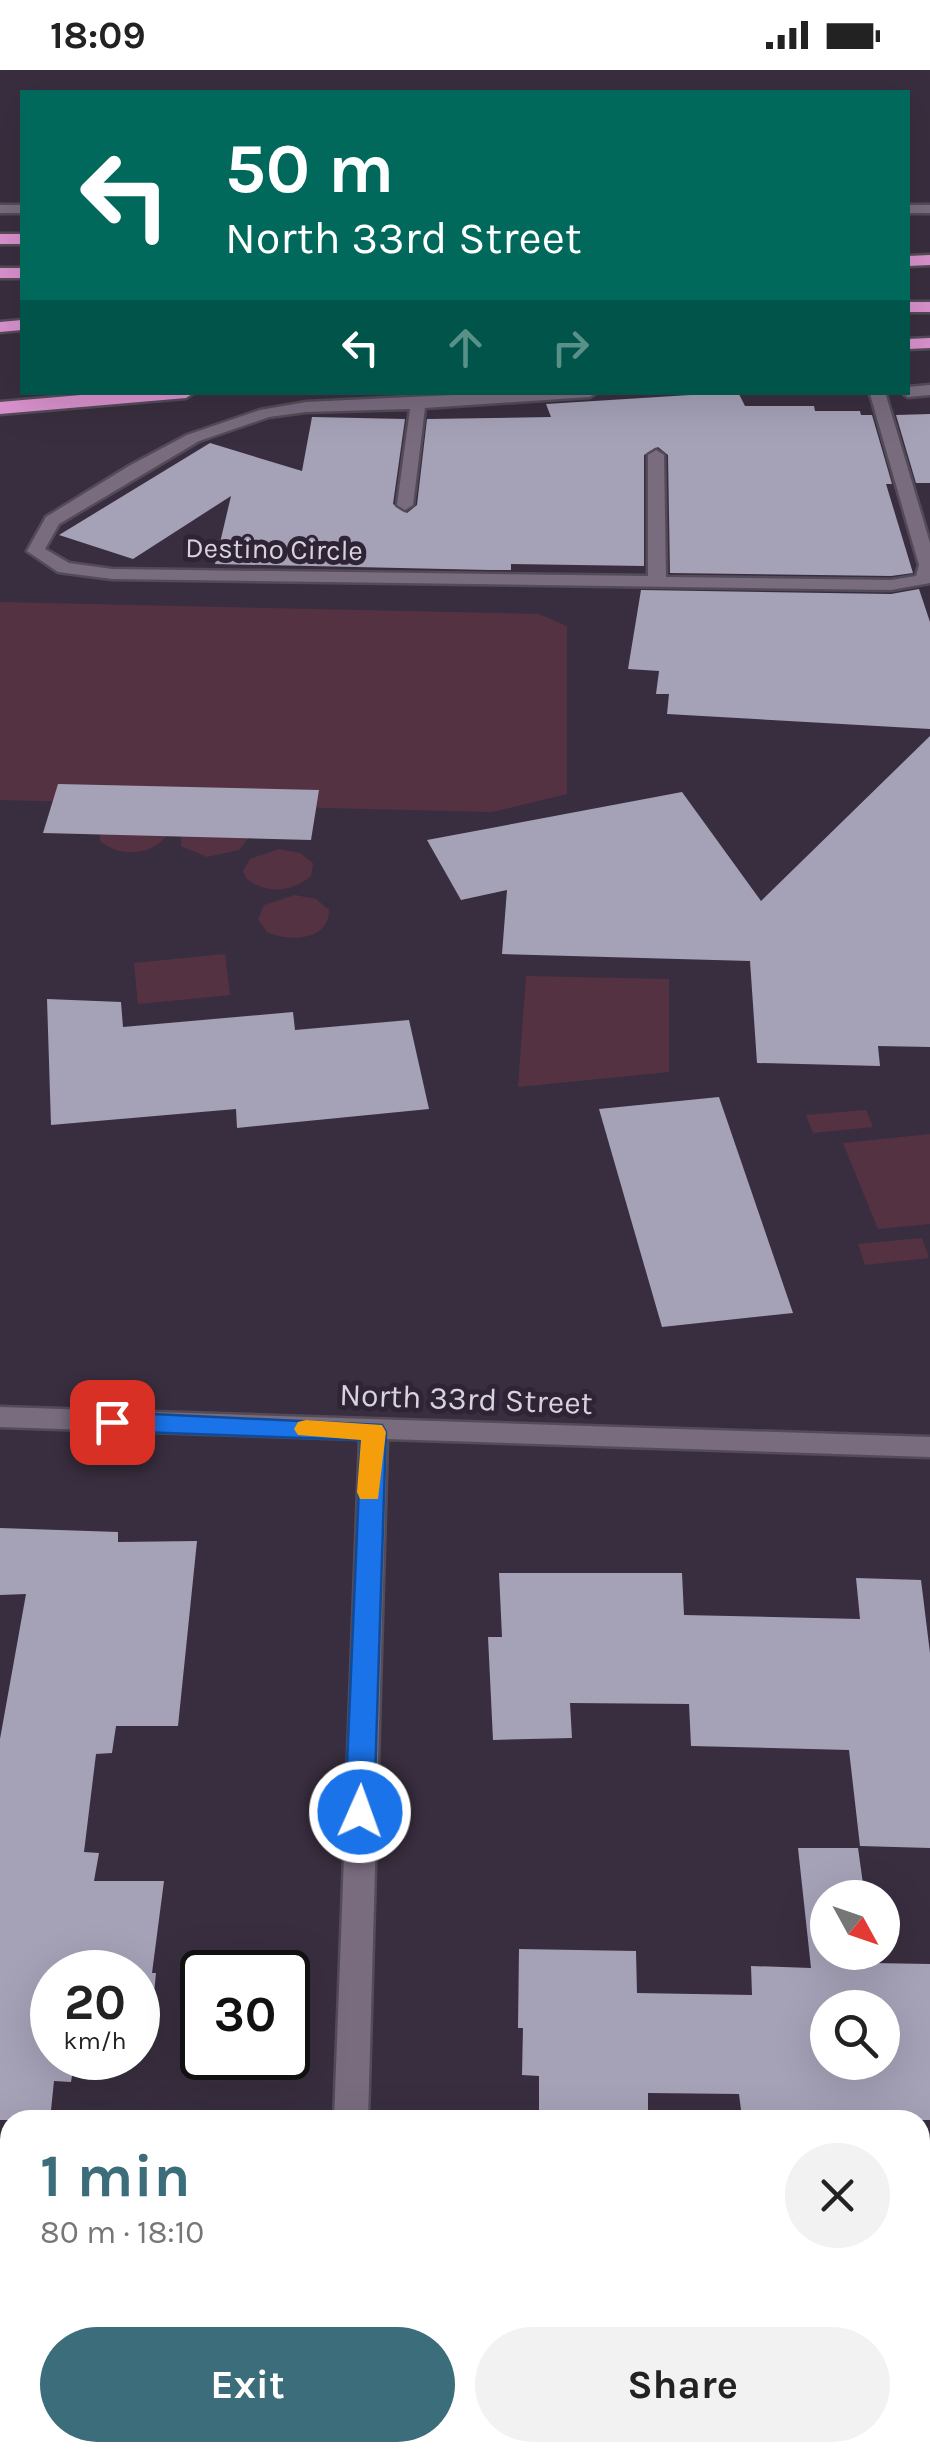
<!DOCTYPE html>
<html lang="en">
<head>
<meta charset="utf-8">
<style>
	body { margin:0; font-family:Karla,sans-serif; background:#f2f2f2; color:#222; height:100vh; display:flex; flex-direction:column; font-size:38px; white-space:nowrap }
	* { box-sizing:border-box; margin:0 }
	p { font-size:32px; color:#767676 }
	.icon { flex:none; width:55px; height:55px; fill:none; stroke:currentColor; stroke-width:2; stroke-linecap:round; stroke-linejoin:round }
	.map { position:relative; flex:1; overflow:hidden }
	.drawer { position:absolute; left:0px; top:2040px; width:930px; height:352px; display:flex; flex-direction:column; background:#fff; border-radius:30px 30px 0 0; box-shadow:0 10px 40px #0002 }
	.drawer>* { flex:none }
	.guide { position:absolute; left:20px; top:20px; width:890px; height:305px; border-radius:0px; box-shadow:0 10px 40px #0002; background:#00695c; color:#fff; overflow:hidden }
	.needle { width:65px; rotate:130deg }
	.tools { position:absolute; left:810px; top:1810px; display:grid; gap:20px }
	.tools a { display:grid; place-items:center; width:90px; height:90px; border-radius:50%; background:#fff; box-shadow:0 10px 40px #0002; font-size:50px }
	.speed { position:absolute; left:30px; top:1880px; display:flex; gap:20px; font-size:50px; font-weight:700; text-align:center }
	.speed>* { display:grid; place-content:center; width:130px; height:130px; border-radius:50%; background:#fff; box-shadow:0 10px 40px #0002; line-height:1 }
	.speed small { font-size:25px; font-weight:400 }
	.speed .limit { border:5px solid #111; border-radius:15px; background:#fff; color:#111 }
	.pin { position:absolute; display:grid; place-items:center; width:85px; height:85px; color:#fff; margin:-42px; border-radius:20px; box-shadow:0 5px 15px #0006 }
	.me { position:absolute; width:110px; margin:-55px; rotate:2deg; stroke-linejoin:round; filter:drop-shadow(0 0 8px #0008) }
	.turn { display:flex; align-items:center; gap:35px; height:210px; padding:0 40px; font-size:45px }
	.turn .icon { width:130px; height:130px; stroke-width:2.5 }
	.turn b { display:block; font-size:70px; line-height:85px }
	.lanes { display:flex; align-items:center; height:95px; padding:0 40px; background:#0003; justify-content:center; gap:50px; direction:ltr }
	.lanes .off { opacity:.35 }
	.round { display:grid; place-items:center; flex:none; width:105px; height:105px; border-radius:52px; background:#f2f2f2 }
	.headline { display:flex; align-items:center; justify-content:space-between; height:170px; padding:0 40px }
	h1 { font-size:60px; font-weight:700; line-height:75px; color:#3c6d7a }
	.primary-button { display:flex; gap:20px; margin-top:auto; padding:20px 40px }
	.primary-button a { flex:1; height:115px; border-radius:60px; background:#3c6d7a; color:#fff; font-size:40px; font-weight:700; line-height:115px; text-align:center }
	.primary-button a+a { background:#f2f2f2; color:#222 }
	.status { display:flex; justify-content:space-between; align-items:center; height:70px; padding:0 50px; background:#fff; direction:ltr }
	.status svg { height:28px; fill:currentColor }
	.map>svg:first-child { display:block }
	.green { fill:#553242 }
	.building { fill:#a5a1b7; fill-rule:evenodd }
	.lines { fill:none; stroke-linecap:round; stroke-linejoin:round }
	.minor-casing { stroke:#544b59; stroke-width:5 }
	.highway-casing { stroke:#544b59; stroke-width:5 }
	.minor { fill:#796c7f; fill-rule:evenodd }
	.highway { fill:#d991cd; fill-rule:evenodd }
	.route { fill:#1a73e8; stroke:#114b97; stroke-width:2.5 }
	.slow { fill:#f59e0b }
	.labels { text-anchor:middle; dominant-baseline:central; stroke-width:10; stroke-linejoin:round; paint-order:stroke }
	.far-street-label { font-size:28px; fill:#d8d2dc; stroke:#2f2435 }
	.street-label { font-size:32px; fill:#d8d2dc; stroke:#2f2435 }
</style>
</head>
<body>
<div class="status"><b>18:09</b><svg viewBox="0 0 49 12"><path d="M0 12V9h3v3zM5 12V6h3v6zM10 12V3h3v9zM15 12V0h3v12zM26 1h20v11H26zM47 4h2v5h-2z"/></svg></div>
<div class="map">
<svg width="930" height="2391" viewBox="0 0 930 2391">
	<rect width="100%" height="100%" fill="#392e3f"/>
	<g class="green">
		<polygon points="0,532 539,544 567,556 567,724 492,742 0,730"/>
		<path d="M100,759l68,4c-14,23 -48,25 -68,8z"/>
		<polygon points="181,763 249,767 239,780 207,787 181,776"/>
		<path d="M279,779l21,4 13,10 -2,13c-19,16 -46,19 -65,2l-3,-7 7,-12z"/>
		<path d="M295,825l21,4 13,11c0,31 -40,32 -62,22l-9,-13 6,-14z"/>
		<polygon points="225,884 230,925 138,934 134,893"/>
		<polygon points="526,906 669,909 669,1002 518,1017"/>
		<polygon points="866,1040 873,1057 813,1063 806,1045"/>
		<polygon points="930,1064 930,1154 878,1159 843,1073"/>
		<polygon points="922,1168 929,1188 865,1195 858,1174"/>
	</g>
	<g class="building">
		<polygon points="738,322 745,336 814,336 815,341 860,341 861,345 872,345 892,414 886,414 913,503 891,506 670,503 668,385 658,377 644,385 644,496 511,494 511,500 490,500 215,494 231,426 133,489 59,465 210,373 302,401 312,347 405,349 393,434 407,443 417,435 427,349 551,347 546,334"/>
		<polygon points="930,344 930,413 916,413 896,345"/>
		<polygon points="919,519 930,552 930,659 667,644 669,624 656,624 659,601 628,599 641,520 891,524"/>
		<polygon points="930,666 930,977 878,976 880,996 757,993 750,891 502,884 507,820 461,830 427,770 682,722 761,831"/>
		<polygon points="58,714 319,720 311,770 43,763"/>
		<polygon points="47,929 121,932 123,957 293,942 295,960 409,950 429,1039 237,1058 236,1039 51,1055"/>
		<polygon points="719,1027 793,1243 662,1257 599,1039"/>
		<polygon points="0,1458 118,1462 118,1472 197,1471 178,1656 116,1656 112,1683 96,1684 84,1782 99,1783 94,1811 164,1811 152,1903 156,1903 149,1977 138,1977 138,1902 52,1902 52,1988 75,1988 71,2012 54,2011 50,2050 0,2050 0,1669 26,1524 0,1525"/>
		<polygon points="499,1503 682,1503 684,1545 860,1549 856,1508 921,1510 930,1583 930,1778 860,1776 849,1680 691,1676 689,1634 570,1633 572,1668 493,1670 488,1567 502,1567"/>
		<path d="M798,1778h60l7,50h-37v54h44l1,11 57,1v156h-138v-9l-51,-1 -2,-16 -91,-1v27h-109v-44l-17,-1 1,-47h-5l1,-79 117,2 1,42 115,2 -1,-29 60,2zM828,1938h54v54h-54z"/>
	</g>
	<g class="lines">
		<defs>
			<g id="minor">
				<rect x="0" y="135" width="22" height="8"/>
				<rect x="908" y="135" width="22" height="8"/>
				<polygon points="930,315 930,325 908,327 901,322 908,322 908,317"/>
				<polygon points="514,322 597,322 590,327 425,338 413,435 405,440 397,435 410,339 306,342 269,347 199,371 59,454 45,479 69,493 112,499 648,506 648,385 656,380 664,385 666,507 891,510 916,506 919,495 870,324 885,322 930,473 930,513 891,520 112,509 58,502 27,481 46,447 129,396 187,365 260,340 306,332"/>
				<polygon points="0,1337 930,1367 930,1387 387,1369 368,2050 334,2050 360,1369 0,1357"/>
				<rect x="920" y="2317" width="10" height="38"/>
				<rect x="321" y="2382" width="38" height="9"/>
			</g>
			<g id="highway">
				<rect x="0" y="164" width="22" height="10"/>
				<polygon points="930,185 930,195 908,196 908,186"/>
				<rect x="0" y="198" width="22" height="10"/>
				<rect x="908" y="232" width="22" height="10"/>
				<polygon points="22,250 22,260 0,262 0,252"/>
				<polygon points="930,268 930,278 908,279 908,269"/>
				<polygon points="115,322 195,322 186,328 0,344 0,332"/>
			</g>
		</defs>
		<use href="#minor" class="minor-casing"/>
		<use href="#highway" class="highway-casing"/>
		<use href="#minor" class="minor"/>
		<use href="#highway" class="highway"/>
	</g>
	<polygon class="route" points="112,1342 382,1355 386,1362 374,1742 369,1750 360,1754 350,1750 345,1742 361,1370 112,1361 103,1358 100,1352 103,1345"/>
	<polygon class="slow" points="306,1350 382,1355 386,1362 378,1429 360,1429 357,1422 361,1370 298,1365 294,1359 298,1352"/>
	<g class="labels">
		<g class="far-street-label">
			<text transform="translate(274 479) rotate(1)">Destino Circle</text>
		</g>
		<g class="street-label">
			<text transform="translate(466 1329) rotate(2)">North 33rd Street</text>
		</g>
	</g>
</svg>
<div class="tools">
<a><svg class="needle" viewBox="-14 -14 28 28"><path d="M0-13l5 13h-10z" fill="#e53935"/><path d="M0 13l5-13h-10z" fill="#767676"/></svg></a>
<a><svg class="icon" aria-label="search" viewBox="0 0 24 24"><circle cx="10" cy="10" r="6"/><path d="M15 15l6 6"/></svg></a>
</div>
<div class="speed"><div>20<small>km/h</small></div><div class="limit">30</div></div>
<div class="pin" style="left:112px;top:1352px;background:#d93025"><svg class="icon" aria-label="arrive" viewBox="0 0 24 24"><path d="M6 21V4h12l-3 4 3 4H6"/></svg></div>
<svg class="me" style="left:360px;top:1742px" viewBox="-20 -20 40 40"><circle r="17" fill="#1a73e8" stroke="#fff" stroke-width="3"/><path d="M0-11L8 9 0 5-8 9z" fill="#fff"/></svg>
<div class="guide">
<div class="turn"><svg class="icon" aria-label="left" viewBox="0 0 24 24"><path d="M17 20v-9H6M10 6l-5 5 5 5"/></svg><div><b>50 m</b>North 33rd Street</div></div>
<div class="lanes"><svg class="icon" aria-label="left" viewBox="0 0 24 24"><path d="M17 20v-9H6M10 6l-5 5 5 5"/></svg><svg class="icon off" aria-label="ahead" viewBox="0 0 24 24"><path d="M12 20V5M6 11l6-6 6 6"/></svg><svg class="icon off" aria-label="right" viewBox="0 0 24 24"><path d="M7 20v-9h11M14 6l5 5-5 5"/></svg></div>
</div>
<section class="drawer">
<div class="headline"><div><h1>1 min</h1><p>80 m · 18:10</p></div><a class="round"><svg class="icon" aria-label="close" viewBox="0 0 24 24"><path d="M6 6l12 12M18 6L6 18"/></svg></a></div>
<div class="primary-button"><a>Exit</a><a>Share</a></div>
</section>
</div>
</body>
</html>
